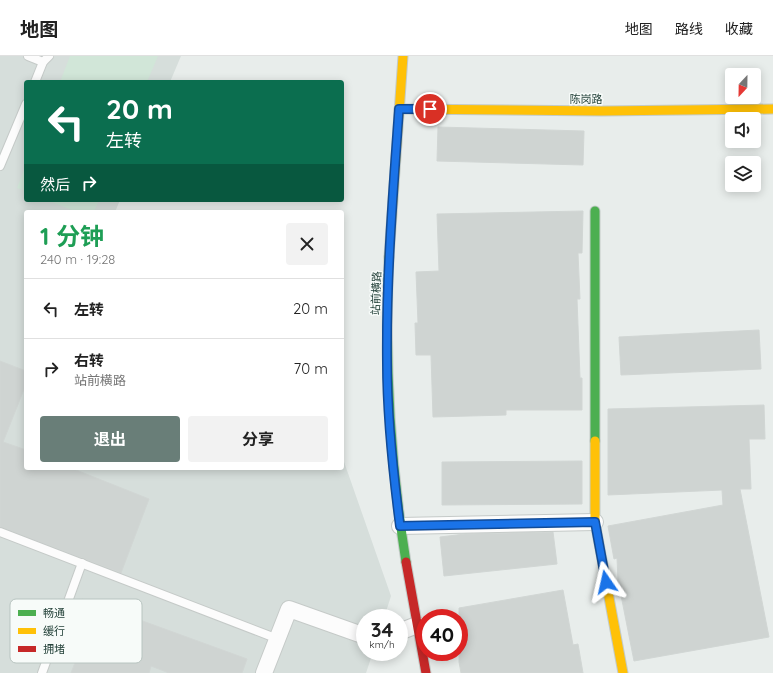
<!DOCTYPE html>
<html lang="zh">
<head>
<meta charset="utf-8">
<style>
	body { margin:0; font-family:Quicksand,"Noto Sans SC",sans-serif; background:#f2f2f2; color:#222; height:100vh; display:flex; flex-direction:column; font-size:15px; white-space:nowrap }
	* { box-sizing:border-box; margin:0 }
	p { font-size:13px; color:#767676 }
	.icon { flex:none; width:22px; height:22px; fill:none; stroke:currentColor; stroke-width:2; stroke-linecap:round; stroke-linejoin:round }
	.map { position:relative; flex:1; overflow:hidden }
	.sheet { position:absolute; left:24px; top:154px; width:320px; height:260px; display:flex; flex-direction:column; background:#fff; border-radius:4px; box-shadow:0 2px 10px #0003 }
	.sheet>* { flex:none }
	.banner { position:absolute; left:24px; top:24px; width:320px; height:122px; border-radius:4px; box-shadow:0 2px 10px #0003; background:#0b6e4f; color:#fff; overflow:hidden }
	.needle { width:26px; rotate:202deg }
	.buttons { position:absolute; left:725px; top:12px; display:grid; gap:8px }
	.buttons a { display:grid; place-items:center; width:36px; height:36px; border-radius:4px; background:#fff; box-shadow:0 2px 10px #0003; font-size:20px }
	.speed { position:absolute; left:356px; top:553px; display:flex; gap:8px; font-size:20px; font-weight:700; text-align:center }
	.speed>* { display:grid; place-content:center; width:52px; height:52px; border-radius:50%; background:#fff; box-shadow:0 2px 10px #0003; line-height:1 }
	.speed small { font-size:10px; font-weight:400 }
	.speed .limit { border:6px solid #d22; background:#fff; color:#111 }
	.pin { position:absolute; display:grid; place-items:center; width:34px; height:34px; color:#fff; margin:-17px; border:2px solid #fff; border-radius:50%; box-shadow:0 1px 4px #0007 }
	.me { position:absolute; width:44px; margin:-22px; rotate:349deg; stroke-linejoin:round; filter:drop-shadow(0 0 3px #0008) }
	.turn { display:flex; align-items:center; gap:14px; height:84px; padding:0 16px; font-size:18px }
	.turn .icon { width:52px; height:52px; stroke-width:2.5 }
	.turn b { display:block; font-size:28px; line-height:34px }
	.then { display:flex; align-items:center; height:38px; padding:0 16px; background:#0003; gap:8px; font-size:15px }
	.round { display:grid; place-items:center; flex:none; width:42px; height:42px; border-radius:4px; background:#f2f2f2 }
	.head { display:flex; align-items:center; justify-content:space-between; height:68px; padding:0 16px }
	h1 { font-size:24px; font-weight:700; line-height:30px; color:#1e9e55 }
	.button { display:flex; gap:8px; margin-top:auto; padding:8px 16px }
	.button a { flex:1; height:46px; border-radius:4px; background:#697e78; color:#fff; font-size:16px; font-weight:700; line-height:46px; text-align:center }
	.button a+a { background:#f2f2f2; color:#222 }
	ul { padding:0; list-style:none }
	li { display:flex; align-items:center; gap:12px; height:60px; padding:0 16px; border-top:1px solid #e0e0e0 }
	li div { flex:1 }
	li b { display:block; font-size:15px }
	li em { font-style:normal }
	header { display:flex; align-items:center; gap:24px; box-sizing:border-box; height:56px; padding:0 20px; background:#fff; border-bottom:1px solid #e0e0e0 }
	header strong { font-size:19px }
	nav { display:flex; gap:22px; margin-inline-start:auto; font-size:14px }
	.map>svg:first-child { display:block }
	.built { fill:#d6dedb }
	.green { fill:#d1e6d8 }
	.building { fill:#cfd4d2; stroke:#d1d6d4 }
	.lines { fill:none; stroke-linecap:round; stroke-linejoin:round }
	.lane-casing { stroke:#c5cac8; stroke-width:10 }
	.street-casing { stroke:#c5cac8; stroke-width:18 }
	.fast-casing { stroke:#c3cbc8; stroke-width:11 }
	.slow-casing { stroke:#c3cbc8; stroke-width:11 }
	.jam-casing { stroke:#c3cbc8; stroke-width:11 }
	.lane { stroke:#fcfcfc; stroke-width:8 }
	.street { stroke:#fcfcfc; stroke-width:16 }
	.fast { stroke:#4caf50; stroke-width:9 }
	.slow { stroke:#ffc107; stroke-width:9 }
	.jam { stroke:#c62828; stroke-width:9 }
	.route-casing { stroke:#114b97; stroke-width:10 }
	.route { stroke:#1a73e8; stroke-width:7 }
	.labels { text-anchor:middle; dominant-baseline:central; stroke-width:3; stroke-linejoin:round; paint-order:stroke }
	.street-label { font-size:11px; fill:#24423a; stroke:#f7fbf9 }
	.key { fill:#f7fbf9; stroke:#b8c4c0; stroke-width:1 }
	.key-label { font-size:11px; fill:#24423a }
</style>
</head>
<body>
<header>
<strong>地图</strong>
<nav><a>地图</a><a>路线</a><a>收藏</a></nav>
</header>
<div class="map">
<svg width="773" height="617" viewBox="0 0 773 617">
	<rect width="100%" height="100%" fill="#e8edeb"/>
	<polygon class="built" points="0,0 181,0 170,26 26,26 26,144 120,144 115,156 26,156 26,412 342,412 342,400 391,540 384,562 365,562 365,596 373,596 366,617 0,617"/>
	<g class="green">
		<polygon points="70,0 158,0 147,26 60,26"/>
		<polygon points="26,109 26,135 17,132"/>
		<polygon points="47,144 99,144 94,156 77,156"/>
	</g>
	<g class="building">
		<polygon points="438,71 584,75 583,109 437,105"/>
		<polygon points="583,155 582,197 578,197 580,243 577,243 580,322 582,322 582,354 506,354 506,359 433,361 431,299 416,299 415,267 418,267 416,216 439,215 437,158"/>
		<polygon points="759,274 761,313 621,319 619,281"/>
		<polygon points="0,305 26,315 26,328 3,386 26,394 26,412 71,412 149,443 121,517 0,471"/>
		<polygon points="764,349 765,383 749,383 751,433 740,433 769,581 634,605 618,524 617,502 614,503 608,470 723,449 722,434 608,439 608,353"/>
		<polygon points="582,405 582,448 442,449 442,406"/>
		<polygon points="553,476 557,508 444,520 440,481 465,478"/>
		<polygon points="563,534 573,589 578,588 583,617 461,617 459,606 459,552"/>
		<polygon points="82,543 247,603 242,617 169,617 151,610 149,617 71,617 83,586 69,581"/>
	</g>
	<g class="lines">
		<defs>
			<g id="lane">
				<polyline points="28,0 43,6"/>
				<polyline points="35,26 43,6 49,0"/>
				<polyline points="0,110 26,48"/>
				<polyline points="0,476 278,583"/>
				<polyline points="42,617 82,507"/>
			</g>
			<g id="street">
				<polyline points="400,470 595,466"/>
				<polyline points="399,576 417,569"/>
				<polyline points="264,617 289,553 365,580"/>
			</g>
			<g id="fast">
				<polyline points="595,155 595,385"/>
				<path d="M389,201c-5,103 1,204 17,305"/>
			</g>
			<g id="slow">
				<polyline points="399,53 602,55 773,53"/>
				<polyline points="389,201 403,0"/>
				<polyline points="595,385 595,466 623,617"/>
			</g>
			<polyline id="jam" points="406,506 426,617"/>
		</defs>
		<use href="#lane" class="lane-casing"/>
		<use href="#street" class="street-casing"/>
		<use href="#fast" class="fast-casing"/>
		<use href="#slow" class="slow-casing"/>
		<use href="#jam" class="jam-casing"/>
		<use href="#lane" class="lane"/>
		<use href="#street" class="street"/>
		<use href="#fast" class="fast"/>
		<use href="#slow" class="slow"/>
		<use href="#jam" class="jam"/>
	</g>
	<g class="lines">
		<defs>
			<path id="route" d="M430,53h-31c-6,85 -13,169 -12,254 0,55 6,109 13,163l195,-4 11,60"/>
		</defs>
		<use href="#route" class="route-casing"/>
		<use href="#route" class="route"/>
	</g>
	<g class="labels">
		<g class="street-label">
			<text x="586" y="43">陈岗路</text>
			<text transform="translate(376 237) rotate(-88)">站前横路</text>
		</g>
	</g>
	<rect x="10" y="543" width="132" height="64" rx="6" class="key"/>
	<rect x="18" y="554" width="18" height="6" fill="#4caf50"/>
	<rect x="18" y="572" width="18" height="6" fill="#ffc107"/>
	<rect x="18" y="590" width="18" height="6" fill="#c62828"/>
	<g class="key-label">
		<text x="43" y="561">畅通</text>
		<text x="43" y="579">缓行</text>
		<text x="43" y="597">拥堵</text>
	</g>
</svg>
<div class="buttons">
<a><svg class="needle" viewBox="-14 -14 28 28"><path d="M0-13l5 13h-10z" fill="#e53935"/><path d="M0 13l5-13h-10z" fill="#767676"/></svg></a>
<a><svg class="icon" aria-label="sound" viewBox="0 0 24 24"><path d="M4 9h4l5-4v14l-5-4H4zM17 9q2 3 0 6"/></svg></a>
<a><svg class="icon" aria-label="layers" viewBox="0 0 24 24"><path d="M12 4l9 5-9 5-9-5zM3 14l9 5 9-5"/></svg></a>
</div>
<div class="speed"><div>34<small>km/h</small></div><div class="limit">40</div></div>
<div class="pin" style="left:430px;top:53px;background:#d93025"><svg class="icon" aria-label="arrive" viewBox="0 0 24 24"><path d="M6 21V4h12l-3 4 3 4H6"/></svg></div>
<svg class="me" style="left:606px;top:526px" viewBox="-20 -20 40 40"><path d="M0-17L14 15 0 8-14 15z" fill="#1a73e8" stroke="#fff" stroke-width="4"/></svg>
<div class="banner">
<div class="turn"><svg class="icon" aria-label="left" viewBox="0 0 24 24"><path d="M17 20v-9H6M10 6l-5 5 5 5"/></svg><div><b>20 m</b>左转</div></div>
<div class="then">然后<svg class="icon" aria-label="right" viewBox="0 0 24 24"><path d="M7 20v-9h11M14 6l5 5-5 5"/></svg></div>
</div>
<section class="sheet">
<div class="head"><div><h1>1 分钟</h1><p>240 m · 19:28</p></div><a class="round"><svg class="icon" aria-label="close" viewBox="0 0 24 24"><path d="M6 6l12 12M18 6L6 18"/></svg></a></div>
<ul>
<li><svg class="icon" aria-label="left" viewBox="0 0 24 24"><path d="M17 20v-9H6M10 6l-5 5 5 5"/></svg><div><b>左转</b></div><em>20 m</em></li>
<li><svg class="icon" aria-label="right" viewBox="0 0 24 24"><path d="M7 20v-9h11M14 6l5 5-5 5"/></svg><div><b>右转</b><p>站前横路</p></div><em>70 m</em></li>
</ul>
<div class="button"><a>退出</a><a>分享</a></div>
</section>
</div>
</body>
</html>
